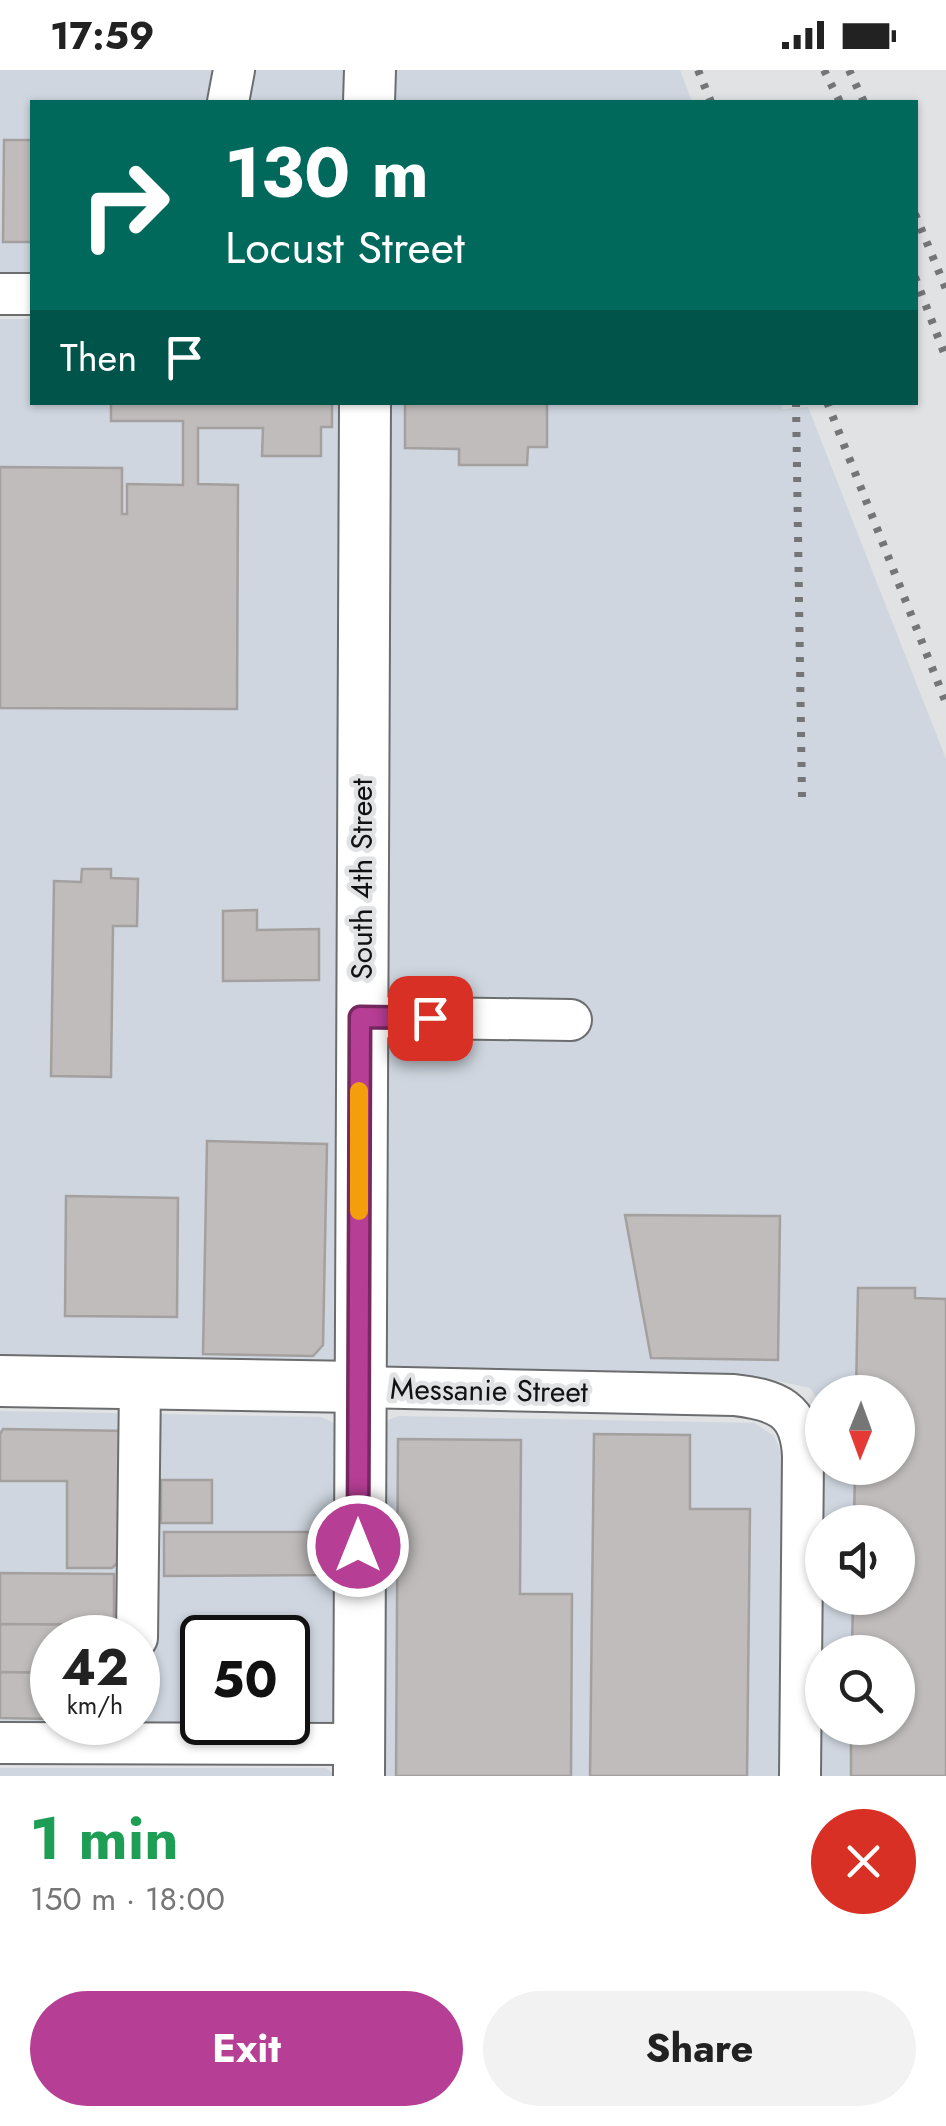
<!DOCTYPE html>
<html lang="en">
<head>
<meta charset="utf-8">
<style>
	body { margin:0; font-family:Jost,sans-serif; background:#f2f2f2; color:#222; height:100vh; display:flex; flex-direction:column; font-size:38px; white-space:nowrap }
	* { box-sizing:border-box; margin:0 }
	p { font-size:32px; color:#767676 }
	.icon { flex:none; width:55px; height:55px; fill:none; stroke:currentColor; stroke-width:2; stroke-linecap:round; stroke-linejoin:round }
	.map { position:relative; height:1706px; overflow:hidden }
	.side { display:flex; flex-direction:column; background:#fff; flex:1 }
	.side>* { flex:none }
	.top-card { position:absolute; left:30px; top:30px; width:888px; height:305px; border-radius:0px; box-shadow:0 2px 8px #0004; background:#00695c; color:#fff; overflow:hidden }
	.needle { width:65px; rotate:181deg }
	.buttons { position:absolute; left:805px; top:1305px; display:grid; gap:20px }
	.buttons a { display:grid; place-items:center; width:110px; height:110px; border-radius:50%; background:#fff; box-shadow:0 2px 8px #0004; font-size:50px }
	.speed { position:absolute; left:30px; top:1545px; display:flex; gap:20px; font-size:50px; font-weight:700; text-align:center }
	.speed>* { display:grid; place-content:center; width:130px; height:130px; border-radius:50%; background:#fff; box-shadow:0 2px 8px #0004; line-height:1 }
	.speed small { font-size:25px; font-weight:400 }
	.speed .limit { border:5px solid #111; border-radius:15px; background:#fff; color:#111 }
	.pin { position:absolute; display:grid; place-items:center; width:85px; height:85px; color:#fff; margin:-42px; border-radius:20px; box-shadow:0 5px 15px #0006 }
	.me { position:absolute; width:110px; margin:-55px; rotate:0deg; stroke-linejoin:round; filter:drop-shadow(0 0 8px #0008) }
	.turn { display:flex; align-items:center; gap:35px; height:210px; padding:0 30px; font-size:45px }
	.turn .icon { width:130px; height:130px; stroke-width:2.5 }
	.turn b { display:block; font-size:70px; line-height:85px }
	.then { display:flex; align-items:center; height:95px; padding:0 30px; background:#0003; gap:20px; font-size:38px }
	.round { display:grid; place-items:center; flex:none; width:105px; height:105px; border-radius:52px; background:#f2f2f2 }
	.headline { display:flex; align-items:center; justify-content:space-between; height:170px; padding:0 30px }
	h1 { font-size:60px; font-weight:700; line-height:75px; color:#1e9e55 }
	.cta { display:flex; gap:20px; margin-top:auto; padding:20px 30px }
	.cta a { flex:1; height:115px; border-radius:60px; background:#b63e94; color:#fff; font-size:40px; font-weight:700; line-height:115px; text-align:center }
	.cta a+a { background:#f2f2f2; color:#222 }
	.status { display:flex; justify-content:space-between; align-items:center; height:70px; padding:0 50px; background:#fff; direction:ltr }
	.status svg { height:28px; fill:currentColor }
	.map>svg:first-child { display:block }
	.built { fill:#cfd6df; fill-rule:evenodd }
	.building { fill:#c0bcbc; stroke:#a4a0a0; stroke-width:2.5 }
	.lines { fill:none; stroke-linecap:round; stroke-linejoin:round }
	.minor-casing { stroke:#6b6d6f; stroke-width:44 }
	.major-casing { stroke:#6b6d6f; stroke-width:54 }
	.minor { stroke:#fff; stroke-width:40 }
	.major { stroke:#fff; stroke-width:50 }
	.rail { stroke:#747577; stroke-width:8; stroke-dasharray:5 10; stroke-linecap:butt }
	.route-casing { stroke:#762860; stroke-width:25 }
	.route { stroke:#b63e94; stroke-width:18 }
	.slow { stroke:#f59e0b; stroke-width:18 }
	.labels { text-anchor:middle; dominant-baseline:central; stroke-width:9; stroke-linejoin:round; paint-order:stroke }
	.street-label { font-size:30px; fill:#111213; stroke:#e0e2e4 }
</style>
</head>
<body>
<div class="status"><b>17:59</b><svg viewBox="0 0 49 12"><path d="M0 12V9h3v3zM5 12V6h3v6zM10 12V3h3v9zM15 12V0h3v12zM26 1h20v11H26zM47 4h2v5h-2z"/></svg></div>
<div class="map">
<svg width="946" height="1706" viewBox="0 0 946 1706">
	<rect width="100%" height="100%" fill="#e0e2e4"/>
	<g class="built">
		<polygon points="0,0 353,0 352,32 32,32 32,209 0,208"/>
		<polygon points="394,0 680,0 692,32 394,32"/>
		<polygon points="0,249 32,249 32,332 347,333 337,1289 331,1299 0,1296"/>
		<path d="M781,332l1,7 26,-2 138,352v1017h-130l6,-308h76v-76h-76v14l-12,-18 -50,-11h-362l-10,-9 -5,-16 8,-949zM822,1452h76v76h-76zM822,1582h76v76h-76z"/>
		<path d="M0,1341l321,6 15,7 1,300 -337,6zM52,1568h86v84h-86zM202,1568h86v84h-86z"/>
		<polygon points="399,1346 754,1353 774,1366 782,1385 784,1410 778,1706 379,1706 383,1360 388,1350"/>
		<polygon points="0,1698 326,1698 336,1706 0,1706"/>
	</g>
	<g class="building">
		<polygon points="4,70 32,70 32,172 3,172"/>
		<polygon points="111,332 332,332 332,357 321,357 321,386 262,386 263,358 198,358 198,414 238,415 237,639 0,638 0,397 122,398 122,444 127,444 127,414 183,415 183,351 111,351"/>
		<polygon points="405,332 547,332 547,377 528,377 527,395 459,395 459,379 405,378"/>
		<polygon points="82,799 111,799 111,808 138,809 137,856 113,856 111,1007 51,1006 54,811 81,812"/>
		<polygon points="257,840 257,860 319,859 319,910 223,911 223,841"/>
		<polygon points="207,1071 327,1074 323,1275 313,1286 203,1284"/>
		<polygon points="66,1126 178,1128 177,1247 65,1246"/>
		<polygon points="625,1145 780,1146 778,1290 651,1288"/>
		<polygon points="858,1218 915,1218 915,1228 946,1229 946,1706 851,1706 851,1658 898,1658 898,1582 852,1582 853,1528 898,1528 898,1452 854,1452 855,1398 898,1398 898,1322 856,1322"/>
		<polygon points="3,1359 130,1361 128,1483 112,1498 67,1498 67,1411 0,1411 0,1364"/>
		<polygon points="594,1364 690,1365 690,1439 750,1439 747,1706 590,1706"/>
		<polygon points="398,1369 521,1370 520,1524 572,1524 571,1706 396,1706"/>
		<rect x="161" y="1410" width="51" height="43"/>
		<polygon points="164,1462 323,1462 323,1505 164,1506"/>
		<polygon points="0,1503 114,1504 114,1555 0,1554"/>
		<polygon points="0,1554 114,1555 114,1568 52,1568 52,1603 0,1602"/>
		<polygon points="0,1602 52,1603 52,1649 0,1648"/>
	</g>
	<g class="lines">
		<defs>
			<g id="minor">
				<polyline points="228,32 234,0"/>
				<polyline points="0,224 32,224"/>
				<polyline points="360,947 571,950"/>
				<path d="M358,1317l376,8c43,5 67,14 69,61l-3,320"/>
				<polyline points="137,1568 140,1313"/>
				<polyline points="0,1673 359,1674"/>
			</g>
			<g id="major">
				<polyline points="369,32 370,0"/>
				<polyline points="0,1311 358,1317"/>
				<polyline points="359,1706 365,332"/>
			</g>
		</defs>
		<use href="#minor" class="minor-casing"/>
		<use href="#major" class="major-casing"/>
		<use href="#minor" class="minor"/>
		<use href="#major" class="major"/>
		<g class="rail">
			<polyline points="698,0 711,32"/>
			<polyline points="824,0 840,32"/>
			<polyline points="849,0 864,32"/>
			<polyline points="915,144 946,219"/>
			<polyline points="915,207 946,288"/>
			<polyline points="796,332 802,727"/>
			<polyline points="827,332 946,633"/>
		</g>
	</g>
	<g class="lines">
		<defs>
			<polyline id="route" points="358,1476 360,947 430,948"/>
		</defs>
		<use href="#route" class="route-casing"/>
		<use href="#route" class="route"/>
		<polyline class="slow" points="359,1141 359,1021"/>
	</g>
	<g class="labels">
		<g class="street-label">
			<text transform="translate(361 809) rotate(-90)">South 4th Street</text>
			<text transform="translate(489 1320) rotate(1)">Messanie Street</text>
		</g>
	</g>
</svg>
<div class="buttons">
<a><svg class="needle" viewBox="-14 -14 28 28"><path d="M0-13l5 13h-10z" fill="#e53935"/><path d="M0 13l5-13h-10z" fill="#767676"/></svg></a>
<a><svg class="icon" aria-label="sound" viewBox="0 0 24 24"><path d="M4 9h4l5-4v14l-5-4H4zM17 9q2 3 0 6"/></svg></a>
<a><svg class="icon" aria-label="search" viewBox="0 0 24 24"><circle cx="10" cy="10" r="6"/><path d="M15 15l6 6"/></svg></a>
</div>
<div class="speed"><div>42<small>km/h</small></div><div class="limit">50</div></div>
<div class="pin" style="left:430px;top:948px;background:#d93025"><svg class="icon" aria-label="arrive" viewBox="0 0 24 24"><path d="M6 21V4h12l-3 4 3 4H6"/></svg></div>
<svg class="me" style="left:358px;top:1476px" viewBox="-20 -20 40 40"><circle r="17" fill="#b63e94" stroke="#fff" stroke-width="3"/><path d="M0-11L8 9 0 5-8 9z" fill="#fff"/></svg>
<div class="top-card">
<div class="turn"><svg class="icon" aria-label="right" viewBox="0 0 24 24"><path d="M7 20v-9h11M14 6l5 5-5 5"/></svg><div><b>130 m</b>Locust Street</div></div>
<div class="then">Then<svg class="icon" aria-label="arrive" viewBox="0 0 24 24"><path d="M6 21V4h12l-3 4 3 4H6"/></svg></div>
</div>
</div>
<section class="side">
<div class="headline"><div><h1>1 min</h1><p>150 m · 18:00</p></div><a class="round" style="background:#d93025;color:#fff"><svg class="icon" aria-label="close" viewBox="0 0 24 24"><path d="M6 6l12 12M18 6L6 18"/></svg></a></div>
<div class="cta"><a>Exit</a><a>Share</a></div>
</section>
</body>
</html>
